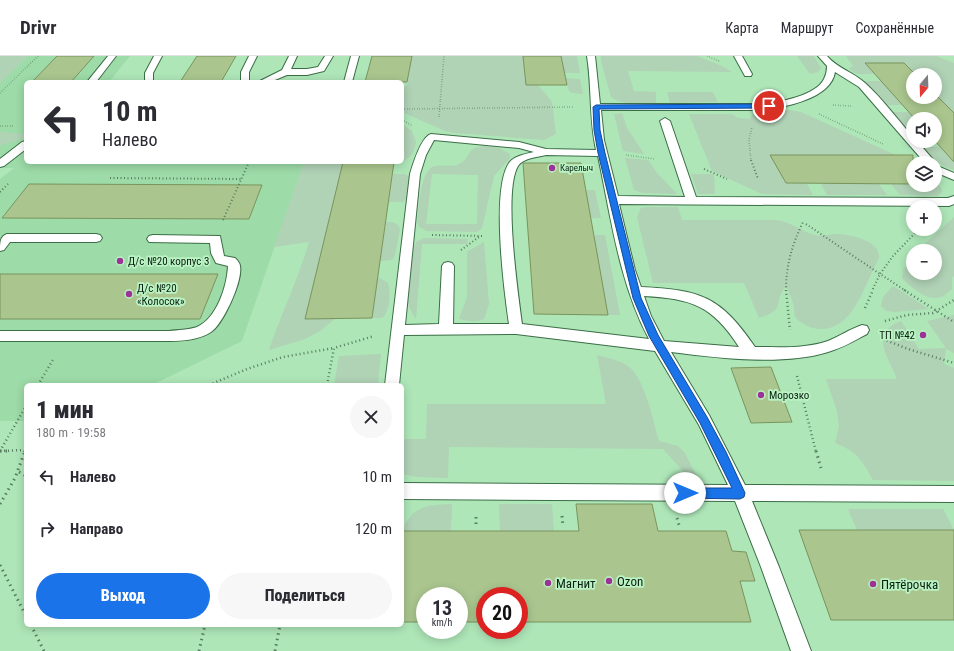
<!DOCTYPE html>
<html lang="ru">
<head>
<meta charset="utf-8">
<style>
	body { margin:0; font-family:"Roboto Condensed",sans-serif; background:#f7f7f7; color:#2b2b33; height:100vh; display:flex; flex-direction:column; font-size:15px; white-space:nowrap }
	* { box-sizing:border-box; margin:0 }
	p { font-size:13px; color:#7c7c81 }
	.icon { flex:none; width:22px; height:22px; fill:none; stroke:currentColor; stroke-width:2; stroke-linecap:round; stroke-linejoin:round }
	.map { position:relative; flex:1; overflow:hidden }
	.details { position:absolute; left:24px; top:327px; width:380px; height:244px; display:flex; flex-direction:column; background:#fff; border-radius:6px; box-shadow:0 2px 10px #0003 }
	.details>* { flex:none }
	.banner { position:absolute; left:24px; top:24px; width:380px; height:84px; border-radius:6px; box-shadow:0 2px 10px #0003; background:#fff; color:#2b2b33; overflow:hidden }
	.needle { width:26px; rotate:199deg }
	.tools { position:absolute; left:906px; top:12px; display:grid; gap:8px }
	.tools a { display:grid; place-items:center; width:36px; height:36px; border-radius:50%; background:#fff; box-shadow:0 2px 10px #0003; font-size:20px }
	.speed { position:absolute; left:416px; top:531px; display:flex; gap:8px; font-size:20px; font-weight:700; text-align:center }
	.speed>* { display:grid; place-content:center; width:52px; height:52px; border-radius:50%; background:#fff; box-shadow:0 2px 10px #0003; line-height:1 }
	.speed small { font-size:10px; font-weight:400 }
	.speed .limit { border:6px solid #d22; background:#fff; color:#111 }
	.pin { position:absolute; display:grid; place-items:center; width:34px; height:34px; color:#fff; margin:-17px; border:2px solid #fff; border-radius:50%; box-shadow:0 1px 4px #0007 }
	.me { position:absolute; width:44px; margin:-22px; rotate:90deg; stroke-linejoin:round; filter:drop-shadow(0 0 3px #0008) }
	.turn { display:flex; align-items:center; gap:14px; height:84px; padding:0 12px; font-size:18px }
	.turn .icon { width:52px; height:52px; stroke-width:2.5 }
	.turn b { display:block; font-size:28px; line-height:34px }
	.round { display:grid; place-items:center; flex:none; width:42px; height:42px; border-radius:21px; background:#f7f7f7 }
	.overview { display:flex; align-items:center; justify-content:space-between; height:68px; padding:0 12px }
	h1 { font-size:24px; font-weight:800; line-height:30px }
	.button { display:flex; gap:8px; margin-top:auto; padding:8px 12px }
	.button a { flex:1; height:46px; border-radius:24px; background:#1a73e8; color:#fff; font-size:16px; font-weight:800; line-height:46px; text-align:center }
	.button a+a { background:#f7f7f7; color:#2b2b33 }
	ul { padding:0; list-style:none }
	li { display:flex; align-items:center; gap:12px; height:52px; padding:0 12px }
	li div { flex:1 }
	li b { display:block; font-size:15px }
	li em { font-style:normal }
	header { display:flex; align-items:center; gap:24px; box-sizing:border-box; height:56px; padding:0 20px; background:#fff; border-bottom:1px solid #e1e1e2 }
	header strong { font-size:19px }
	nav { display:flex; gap:22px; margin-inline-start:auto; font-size:14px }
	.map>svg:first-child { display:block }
	.built { fill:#9ddba8 }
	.green { fill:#b0d2b5; fill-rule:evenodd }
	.building { fill:#aac68e; stroke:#79945d }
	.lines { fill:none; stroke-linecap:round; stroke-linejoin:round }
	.service-casing { stroke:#3a6e46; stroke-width:2 }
	.path-far3 { stroke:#577d5f; stroke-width:1.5; stroke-dasharray:0.5 2; stroke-linecap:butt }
	.path-far2 { stroke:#577d5f; stroke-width:2; stroke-dasharray:1 2.5; stroke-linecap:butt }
	.path-far1 { stroke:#577d5f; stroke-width:2.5; stroke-dasharray:1 3; stroke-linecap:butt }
	.path { stroke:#577d5f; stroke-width:3; stroke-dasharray:1.5 4; stroke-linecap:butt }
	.service { fill:#fff; fill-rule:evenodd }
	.route { fill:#1a73e8; stroke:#114b97 }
	.poi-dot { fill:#9b3396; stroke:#bbf3c5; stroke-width:1.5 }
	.labels { text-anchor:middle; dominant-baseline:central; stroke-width:3.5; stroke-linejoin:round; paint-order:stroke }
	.far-poi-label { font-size:9px; fill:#0a200f; stroke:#bbf3c5; text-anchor:start }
	.poi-label { font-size:11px; fill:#0a200f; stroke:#bbf3c5; text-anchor:start }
	.near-poi-label { font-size:13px; fill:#0a200f; stroke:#bbf3c5; text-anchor:start }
</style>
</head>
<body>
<header>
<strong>Drivr</strong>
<nav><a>Карта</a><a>Маршрут</a><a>Сохранённые</a></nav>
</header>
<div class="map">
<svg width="954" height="595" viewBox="0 0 954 595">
	<rect width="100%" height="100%" fill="#aee6b8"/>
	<polygon class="built" points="20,0 130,0 109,26 26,26 26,106 304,106 242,285 152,329 26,329 26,365 0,365 0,123 14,112 0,112 0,27 26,2"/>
	<g class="green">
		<polygon points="0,0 28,0 0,27"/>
		<polygon points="412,0 523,0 526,29 538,29 552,46 556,78 544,84 455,77 445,75 402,56 402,30 407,30"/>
		<polygon points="561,0 577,0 580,17 564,17"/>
		<path d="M601,0h96l25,10 10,6 -104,-1 6,20 22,1v11c-13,0 -34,3 -45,-6l-10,-36z"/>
		<polygon points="797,0 814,0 821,12 818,16 810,18"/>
		<path d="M846,0h90l18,7v50l-19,-19v-19h-19l-12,-12h-38l9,11c-9,0 -21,2 -26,-6l4,-2z"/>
		<polygon points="565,22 580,23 583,38 572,37 569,35"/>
		<polygon points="864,25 881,25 903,49 885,49"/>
		<polygon points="667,36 713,36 718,46 670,47"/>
		<polygon points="789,54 801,56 913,107 894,99 771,99 786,127 807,128 813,139 762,138 712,115 689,58 732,58 738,62 749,63 753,58 776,58"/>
		<polygon points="891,56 908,56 915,63 913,63 913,82"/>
		<polygon points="622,57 627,72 644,98 623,95 614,58"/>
		<path d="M402,68l10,7 4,11c-2,10 -4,16 -14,19z"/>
		<path d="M0,76l26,2c-6,8 -17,9 -26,11z"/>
		<path d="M485,90l14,2 11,6v4l-16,18 -12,52 -5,4 -50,-1 -8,-4 -2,-5c2,-13 3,-53 18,-56 8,-2 16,2 24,-2 14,-6 4,-16 26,-18zM432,118l46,1 -1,49h-51z"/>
		<path d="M923,91h17l8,9h6v14c-14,-3 -22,-13 -31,-23z"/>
		<polygon points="625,102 648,104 657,117 677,138 643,137 634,134"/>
		<path d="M304,106h39l-38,156h31l-16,13 -15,8 -36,11c12,-36 29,-70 40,-108l-35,5z"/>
		<path d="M393,118h11l5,2c3,7 0,21 -6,26h-14z"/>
		<polygon points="691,118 714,118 715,138 698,138"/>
		<polygon points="935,125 941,132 942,136 938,140 900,139 891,128 935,129"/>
		<polygon points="821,128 879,128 887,139 827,139"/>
		<polygon points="586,134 595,134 601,162 590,162"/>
		<path d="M646,151h32l4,13h95c16,3 24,11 37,15 7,2 17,-1 24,-1 14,1 43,7 41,24 -15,27 -27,79 -66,70 -6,-2 -15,-6 -18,-12 -1,-3 -1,-7 -1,-10 -2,-6 -5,-14 -8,-20 -14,17 2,23 -27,32l-15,-35h-91l-16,-66 4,-9z"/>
		<path d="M954,161v59l-2,2v11c-3,2 -7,7 -11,8 -14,5 -30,-10 -39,-19l1,-8 10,-15v18h22v-22h-18z"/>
		<path d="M386,166c7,0 11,0 14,7l-5,26 -3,5 -12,1z"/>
		<polygon points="594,179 605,179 620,259 608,259"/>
		<polygon points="424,182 468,183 467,188 422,188 416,263 411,255 408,247 413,194 416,186"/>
		<path d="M484,186l5,62 -5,15c-9,4 -16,2 -25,0l8,-22v-45z"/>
		<path d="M378,221l10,6c3,9 2,29 -6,35h-10z"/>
		<polygon points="893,230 929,253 894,256 886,255 881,250 883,241"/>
		<path d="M954,259v38l-8,-4 -2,15 10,4v113l-81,-1c-12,-21 -15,-28 -38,-37l4,-17 -2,-15 -11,-32h71c-8,-22 -29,-46 4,-58l18,28 27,-1 -19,-27z"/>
		<polygon points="381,298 378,329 334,329 339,300"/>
		<path d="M597,299c11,3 23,5 32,12 16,12 24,54 30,74l19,5 7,7 13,26 -7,1 -28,-31 -214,-2 -1,31 -31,-1 -15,-3v-35h24l1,-35h179z"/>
		<path d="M452,448l-1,27h-49c1,-4 3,-8 6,-11 10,-16 27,-15 44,-16z"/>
		<polygon points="499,448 552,448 554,475 500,475"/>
		<polygon points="848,453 943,453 954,474 857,474"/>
	</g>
	<g class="building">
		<polygon points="57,0 94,0 71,26 32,26"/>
		<polygon points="197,0 236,0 221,26 180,26"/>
		<polygon points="372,0 412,0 407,26 365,26"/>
		<polygon points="523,0 561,0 567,29 526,29"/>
		<polygon points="865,7 904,7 916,19 913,19 913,41 935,41 935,38 954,57 954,106 935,85 935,63 915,63"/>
		<polygon points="770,99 913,99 913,128 786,127"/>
		<polygon points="343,106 394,106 372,262 305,263"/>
		<polygon points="523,107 581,107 608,259 534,258"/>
		<polygon points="29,128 262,129 249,163 2,162"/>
		<polygon points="0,218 218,218 200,263 0,263"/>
		<polygon points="771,311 792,366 751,367 731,312"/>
		<polygon points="576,448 652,448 658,475 726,475 732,495 746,496 755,525 740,525 751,566 519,566 519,540 485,540 485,566 459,566 459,540 425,540 425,566 402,566 402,475 579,475"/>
		<polygon points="799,474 954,474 954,564 831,564"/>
	</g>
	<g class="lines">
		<defs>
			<g id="service">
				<polygon points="108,0 116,0 96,26 87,26"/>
				<polygon points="154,0 162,0 153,17 153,26 145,26 145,17"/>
				<polygon points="249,0 257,0 249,16 249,26 241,26 241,16"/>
				<polygon points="289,0 297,0 291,13 307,13 318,11 325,0 333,0 324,15 307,19 287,19 270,26 258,26 282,14"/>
				<polygon points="351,0 359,0 352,26 344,26"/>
				<path d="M587,0h8l5,48h160c17,-1 56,-8 64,-25 2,-4 3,-8 3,-13l-9,-10h9c10,12 26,16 38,27 17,15 32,36 48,54v4h4l19,22 -1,2v-2h-10l-66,-76 -24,-15c-4,27 -52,36 -75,38h-159l3,30 14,56 67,1 -25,-76 5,-3 5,3 26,76 252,1 6,-2v8l-5,2 -330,-2 16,66 6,17c60,3 79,9 114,60 24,0 50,2 73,-6 12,-5 22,-12 34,-16l5,1 2,4 -2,4c-13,7 -25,14 -39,18 -45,14 -110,6 -157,0l38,63 36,70 209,1v16l-202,-1 27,66 32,84h-20l-30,-84 -26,-66 -333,-2v-16l326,2 -29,-60 -44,-74 -139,-17 -112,1 -5,50h-14l25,-211c3,-10 11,-37 21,-40l88,8 27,7 50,1c-7,-31 -4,-63 -9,-94zM434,84l85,8 15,4c-9,2 -20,4 -25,11 -18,27 -5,127 0,161h-56l1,-58 -2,-3 -4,-1 -4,1 -2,3 -3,58 -34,1 15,-151 6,-19zM546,99l52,1c13,61 21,127 51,183l-127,-15c-4,-31 -19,-133 -4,-158 5,-8 20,-9 28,-11zM644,240c48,3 68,9 95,51l-75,-6 -13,-25z"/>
				<polygon points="734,0 742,0 752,18 751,20 745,20"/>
				<polygon points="26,85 26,93 4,110 0,111 0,103 22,86"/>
				<polygon points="935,109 954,117 954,124 935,116"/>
				<path d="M7,178h89l4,1 2,3 -2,3 -4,1h-86l-6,8 -4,1c0,-8 0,-15 7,-17z"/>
				<path d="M153,179l67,1 4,20 11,2c2,2 5,5 5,8 3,15 -17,58 -29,66 -12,8 -28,9 -42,9h-169v-10h169c9,-1 19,-1 28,-4 20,-9 30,-41 31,-61l-12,-3 -5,-10 -1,-10 -61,-1 -2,-3 2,-3z"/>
			</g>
		</defs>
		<use href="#service" class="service-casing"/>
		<g class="path-far3">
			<polyline points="707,0 719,5"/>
			<polyline points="0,37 38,0"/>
			<polyline points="833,49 852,50"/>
			<polyline points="402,53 573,51"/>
			<polyline points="819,58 883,88"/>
			<polyline points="439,61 444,0"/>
			<polyline points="402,64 413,70"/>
			<polyline points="0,70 13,70"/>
			<polyline points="626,99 655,103"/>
			<polyline points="751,105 749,84 752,71"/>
		</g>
		<g class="path-far2">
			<polyline points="751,104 758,123"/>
			<polyline points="704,113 727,123"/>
			<polyline points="110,122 242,123"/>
			<polyline points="0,136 8,128"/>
			<polyline points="223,164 249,106"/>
			<polyline points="806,168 880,218 872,235"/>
			<polyline points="432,179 483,180"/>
			<polyline points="461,194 479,181"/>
			<path d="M786,235c0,-26 6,-46 17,-69"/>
			<polyline points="906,235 880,218 893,200 919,173"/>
		</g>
		<g class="path-far1">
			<polyline points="786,234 790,274"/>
			<polyline points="904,234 954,266"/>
			<polyline points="865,252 873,234"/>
			<polyline points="885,265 907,259 933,257 954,244"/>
			<polyline points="883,283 908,293 954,307"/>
			<polyline points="797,320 816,396"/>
			<polyline points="38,329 54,302"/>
			<polyline points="209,329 247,313 283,301 334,292"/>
			<polyline points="327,329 334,292 374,280"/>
			<polyline points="0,395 26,350"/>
			<polyline points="0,395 25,394"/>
			<polyline points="24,396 25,394"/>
		</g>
		<g class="path">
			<polyline points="0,395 9,395"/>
			<polyline points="816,395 821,412"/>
			<polyline points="19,416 26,420"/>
			<polyline points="0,448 15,422 25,395"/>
			<polyline points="562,460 563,470"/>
			<polyline points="476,461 476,470"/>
			<polyline points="677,462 679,469"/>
			<polyline points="0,509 26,560"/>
			<polyline points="31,569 44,595"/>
			<polyline points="199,595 205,569"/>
			<polyline points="275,595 280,569"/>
		</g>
		<use href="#service" class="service"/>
	</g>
	<polygon class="route" points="769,48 772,50 771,52 599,53 600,74 605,97 641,242 658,279 707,361 726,396 745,437 744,441 740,443 685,442 682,440 680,437 682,433 685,432 732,432 700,367 649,280 633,242 598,97 594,74 593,51 596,49"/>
	<g class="poi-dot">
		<circle cx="552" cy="112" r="4"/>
		<circle cx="120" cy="205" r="4"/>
		<circle cx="129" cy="238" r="4"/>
		<circle cx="923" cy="279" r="4"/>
		<circle cx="761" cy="339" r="4"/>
		<circle cx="609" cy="525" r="4"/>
		<circle cx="548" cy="527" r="4"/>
		<circle cx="873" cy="528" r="4"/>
	</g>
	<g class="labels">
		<g class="far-poi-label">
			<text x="560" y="112">Карелыч</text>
		</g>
		<g class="poi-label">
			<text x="128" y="205">Д/с №20 корпус 3</text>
			<text x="137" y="232">Д/с №20<tspan x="137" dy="13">«Колосок»</tspan></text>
			<text x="915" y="279" text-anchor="end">ТП №42</text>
			<text x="769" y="339">Морозко</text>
		</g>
		<g class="near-poi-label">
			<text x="617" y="525">Ozon</text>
			<text x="556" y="527">Магнит</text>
			<text x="881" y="528">Пятёрочка</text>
		</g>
	</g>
</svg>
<div class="tools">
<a><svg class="needle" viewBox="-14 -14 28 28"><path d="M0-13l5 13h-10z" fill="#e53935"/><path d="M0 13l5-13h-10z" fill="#7c7c81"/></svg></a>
<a><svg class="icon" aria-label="sound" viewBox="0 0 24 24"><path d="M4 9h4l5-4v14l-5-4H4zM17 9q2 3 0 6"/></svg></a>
<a><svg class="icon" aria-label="layers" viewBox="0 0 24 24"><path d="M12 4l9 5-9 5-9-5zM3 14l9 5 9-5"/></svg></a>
<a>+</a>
<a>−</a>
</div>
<div class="speed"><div>13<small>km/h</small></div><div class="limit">20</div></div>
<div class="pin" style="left:769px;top:50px;background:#d93025"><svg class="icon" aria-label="arrive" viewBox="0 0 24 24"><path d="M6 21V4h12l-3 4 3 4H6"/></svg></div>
<svg class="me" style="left:685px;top:437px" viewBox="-20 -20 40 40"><circle r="19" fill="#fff"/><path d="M0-13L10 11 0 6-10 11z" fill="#1a73e8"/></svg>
<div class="banner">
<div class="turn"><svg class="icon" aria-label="left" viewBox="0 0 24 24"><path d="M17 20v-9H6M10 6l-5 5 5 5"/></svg><div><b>10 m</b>Налево</div></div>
</div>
<section class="details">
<div class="overview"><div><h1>1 мин</h1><p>180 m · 19:58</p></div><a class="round"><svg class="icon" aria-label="close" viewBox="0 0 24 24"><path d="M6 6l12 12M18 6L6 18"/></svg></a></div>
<ul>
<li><svg class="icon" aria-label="left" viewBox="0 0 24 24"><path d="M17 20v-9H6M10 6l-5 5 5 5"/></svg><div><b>Налево</b></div><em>10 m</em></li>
<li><svg class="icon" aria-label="right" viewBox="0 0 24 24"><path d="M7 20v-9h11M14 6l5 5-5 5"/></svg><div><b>Направо</b></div><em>120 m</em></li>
</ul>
<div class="button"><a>Выход</a><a>Поделиться</a></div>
</section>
</div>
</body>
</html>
